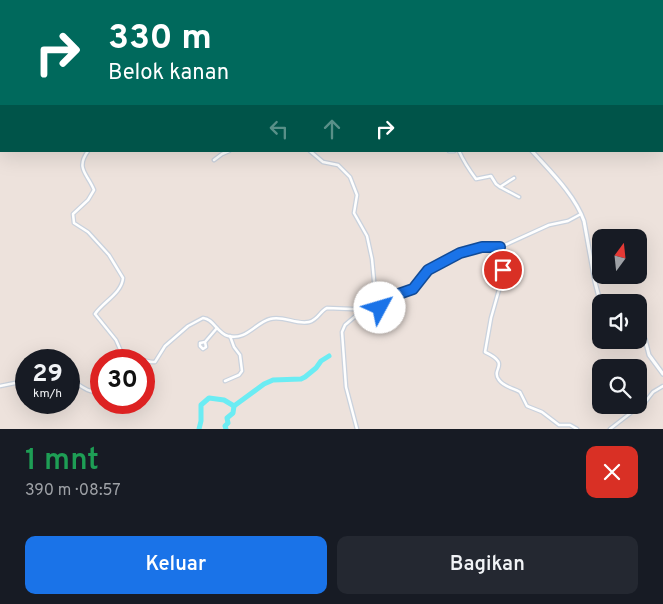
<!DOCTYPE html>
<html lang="id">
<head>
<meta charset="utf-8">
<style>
	body { margin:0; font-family:Overpass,sans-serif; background:#242831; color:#f1f3f6; height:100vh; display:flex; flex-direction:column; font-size:19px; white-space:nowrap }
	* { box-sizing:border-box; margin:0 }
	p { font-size:16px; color:#9ea1a6 }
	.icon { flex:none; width:28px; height:28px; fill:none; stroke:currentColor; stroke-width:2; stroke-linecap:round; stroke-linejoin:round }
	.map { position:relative; height:429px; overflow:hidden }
	.details { display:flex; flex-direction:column; background:#171b24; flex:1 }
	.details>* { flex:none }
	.banner { position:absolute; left:0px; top:0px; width:664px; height:152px; box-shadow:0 5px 20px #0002; background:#00695c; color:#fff; overflow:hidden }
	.needle { width:32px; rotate:15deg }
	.fabs { position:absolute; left:592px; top:229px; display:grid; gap:10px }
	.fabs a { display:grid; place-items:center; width:55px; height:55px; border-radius:10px; background:#171b24; box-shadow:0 5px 20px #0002; font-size:25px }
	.speed { position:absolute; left:15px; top:349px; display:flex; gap:10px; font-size:25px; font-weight:700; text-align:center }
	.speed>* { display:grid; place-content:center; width:65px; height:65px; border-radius:50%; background:#171b24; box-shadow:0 5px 20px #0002; line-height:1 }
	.speed small { font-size:12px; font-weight:400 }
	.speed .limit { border:8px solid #d22; background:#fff; color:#111 }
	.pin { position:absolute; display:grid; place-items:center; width:42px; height:42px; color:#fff; margin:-21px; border:2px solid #fff; border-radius:50%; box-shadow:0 1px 5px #0007 }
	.me { position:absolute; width:55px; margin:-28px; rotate:51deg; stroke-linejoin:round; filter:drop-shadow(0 0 4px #0008) }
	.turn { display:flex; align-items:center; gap:18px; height:105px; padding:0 25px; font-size:22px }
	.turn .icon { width:65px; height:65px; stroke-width:2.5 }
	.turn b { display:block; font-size:35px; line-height:42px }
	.lanes { display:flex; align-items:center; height:48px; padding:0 25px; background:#0003; justify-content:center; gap:25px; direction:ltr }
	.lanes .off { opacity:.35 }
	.round { display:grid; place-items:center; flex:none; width:52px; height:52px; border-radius:10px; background:#242831 }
	.summary { display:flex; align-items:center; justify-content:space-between; height:85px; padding:0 25px }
	h1 { font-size:30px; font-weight:600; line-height:38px; color:#1e9e55 }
	.button { display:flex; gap:10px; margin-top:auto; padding:10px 25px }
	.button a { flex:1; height:58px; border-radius:10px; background:#1a73e8; color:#fff; font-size:20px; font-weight:600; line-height:58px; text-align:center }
	.button a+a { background:#242831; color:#f1f3f6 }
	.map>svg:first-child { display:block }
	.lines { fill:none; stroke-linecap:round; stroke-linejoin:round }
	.river { stroke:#6becf3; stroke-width:5 }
	.minor-casing { stroke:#cad2dd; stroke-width:5 }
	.tertiary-casing { stroke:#cad2dd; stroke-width:5.5 }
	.minor { stroke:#fff; stroke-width:2.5 }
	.tertiary { stroke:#fff; stroke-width:3 }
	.route-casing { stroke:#114b97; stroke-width:12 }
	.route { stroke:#1a73e8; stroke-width:9 }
</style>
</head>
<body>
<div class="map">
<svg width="663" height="429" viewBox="0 0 663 429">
	<rect width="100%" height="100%" fill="#ede2dc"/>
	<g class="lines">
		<g class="river">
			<polyline points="199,429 201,421 201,405 209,398 224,400 234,406 264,384 273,380 301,379 305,377 316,368 321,361 329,356"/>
			<polyline points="226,429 225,426 228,423 227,418 233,413 234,406"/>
		</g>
		<defs>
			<g id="minor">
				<polyline points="208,0 208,1"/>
				<polyline points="275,0 277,1"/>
				<polyline points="311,0 313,1"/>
				<polyline points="502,0 502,1"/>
				<polyline points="0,1 2,1"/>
				<polyline points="160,1 160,0"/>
				<polyline points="223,1 224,0"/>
				<polyline points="240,1 242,0"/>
				<polyline points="249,1 250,0"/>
				<polyline points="306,1 307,0"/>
				<polyline points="662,106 663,106"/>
				<path d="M88,151c-13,18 0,23 6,39l-6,10 -15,14 1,9 14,9 21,23 14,23c-1,15 -20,24 -28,36l21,26 7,16"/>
				<polyline points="310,151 323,162 338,165 350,177 357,195 354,213 367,236 372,259 375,291 365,308 345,325 342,332 346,387 357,429"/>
				<polyline points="449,151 454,151"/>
				<path d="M459,151c4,9 11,20 17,28l15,-3 5,8 4,3 14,-9"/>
				<polyline points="214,160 222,154 229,151"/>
				<polyline points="500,187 519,197"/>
				<path d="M500,247l-3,12 5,9v11l-11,39 -6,34c27,13 5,16 14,28 5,7 14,8 21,12l7,14 15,6 17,13h11l7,4"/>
				<polyline points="205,342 206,347 203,349 200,346 200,343 205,342 217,328"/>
				<path d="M114,360c18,-12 25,3 41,2l10,-16 23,-20 15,-8c11,1 14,15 25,18 18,5 27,-13 42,-17 13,-4 26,6 39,3 9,-2 11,-11 18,-14l50,2 10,-12 26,-9 15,-19 32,-17 22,-6 21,-1 46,-21 19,-4 13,-7"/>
				<path d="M69,378c9,6 22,18 32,12"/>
				<polyline points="225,381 239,375 242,371 240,355 234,347 230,336"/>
				<polyline points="0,386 20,382 26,375"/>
				<polyline points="610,429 646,401 653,392 663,386"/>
			</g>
			<g id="tertiary">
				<polyline points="410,0 411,1"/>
				<path d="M532,151c18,20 43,44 52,70l11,61 6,23"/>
				<polyline points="639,334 645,339 649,355 663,374"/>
			</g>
		</defs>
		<use href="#minor" class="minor-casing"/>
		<use href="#tertiary" class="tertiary-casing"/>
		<use href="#minor" class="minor"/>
		<use href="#tertiary" class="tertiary"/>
	</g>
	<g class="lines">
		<defs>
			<polyline id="route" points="380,308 387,298 413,289 428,270 460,253 482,247 500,247 497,259 503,270"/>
		</defs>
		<use href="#route" class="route-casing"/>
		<use href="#route" class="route"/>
	</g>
</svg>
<div class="fabs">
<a><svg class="needle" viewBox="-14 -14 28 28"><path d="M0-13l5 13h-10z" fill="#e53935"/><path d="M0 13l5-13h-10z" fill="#9ea1a6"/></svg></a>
<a><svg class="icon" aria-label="sound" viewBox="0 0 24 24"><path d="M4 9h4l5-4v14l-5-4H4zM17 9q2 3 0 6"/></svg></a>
<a><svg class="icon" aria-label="search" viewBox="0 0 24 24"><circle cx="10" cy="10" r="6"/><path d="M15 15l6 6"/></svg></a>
</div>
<div class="speed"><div>29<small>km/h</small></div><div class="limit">30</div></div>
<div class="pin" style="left:503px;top:270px;background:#d93025"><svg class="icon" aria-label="arrive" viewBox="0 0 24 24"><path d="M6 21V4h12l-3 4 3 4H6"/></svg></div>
<svg class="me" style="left:380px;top:308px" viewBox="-20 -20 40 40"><circle r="19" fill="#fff"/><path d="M0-13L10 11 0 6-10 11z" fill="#1a73e8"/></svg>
<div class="banner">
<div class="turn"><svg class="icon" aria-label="right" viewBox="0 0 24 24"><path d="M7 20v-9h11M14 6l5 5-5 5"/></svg><div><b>330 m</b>Belok kanan</div></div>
<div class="lanes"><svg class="icon off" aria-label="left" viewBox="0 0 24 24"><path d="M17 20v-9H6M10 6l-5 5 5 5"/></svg><svg class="icon off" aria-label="ahead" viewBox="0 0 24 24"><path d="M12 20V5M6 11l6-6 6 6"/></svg><svg class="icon" aria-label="right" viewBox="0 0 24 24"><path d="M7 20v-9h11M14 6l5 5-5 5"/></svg></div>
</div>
</div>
<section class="details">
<div class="summary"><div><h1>1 mnt</h1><p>390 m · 08:57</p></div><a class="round" style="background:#d93025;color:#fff"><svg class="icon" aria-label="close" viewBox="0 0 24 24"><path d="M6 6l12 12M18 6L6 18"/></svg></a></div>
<div class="button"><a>Keluar</a><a>Bagikan</a></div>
</section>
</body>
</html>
